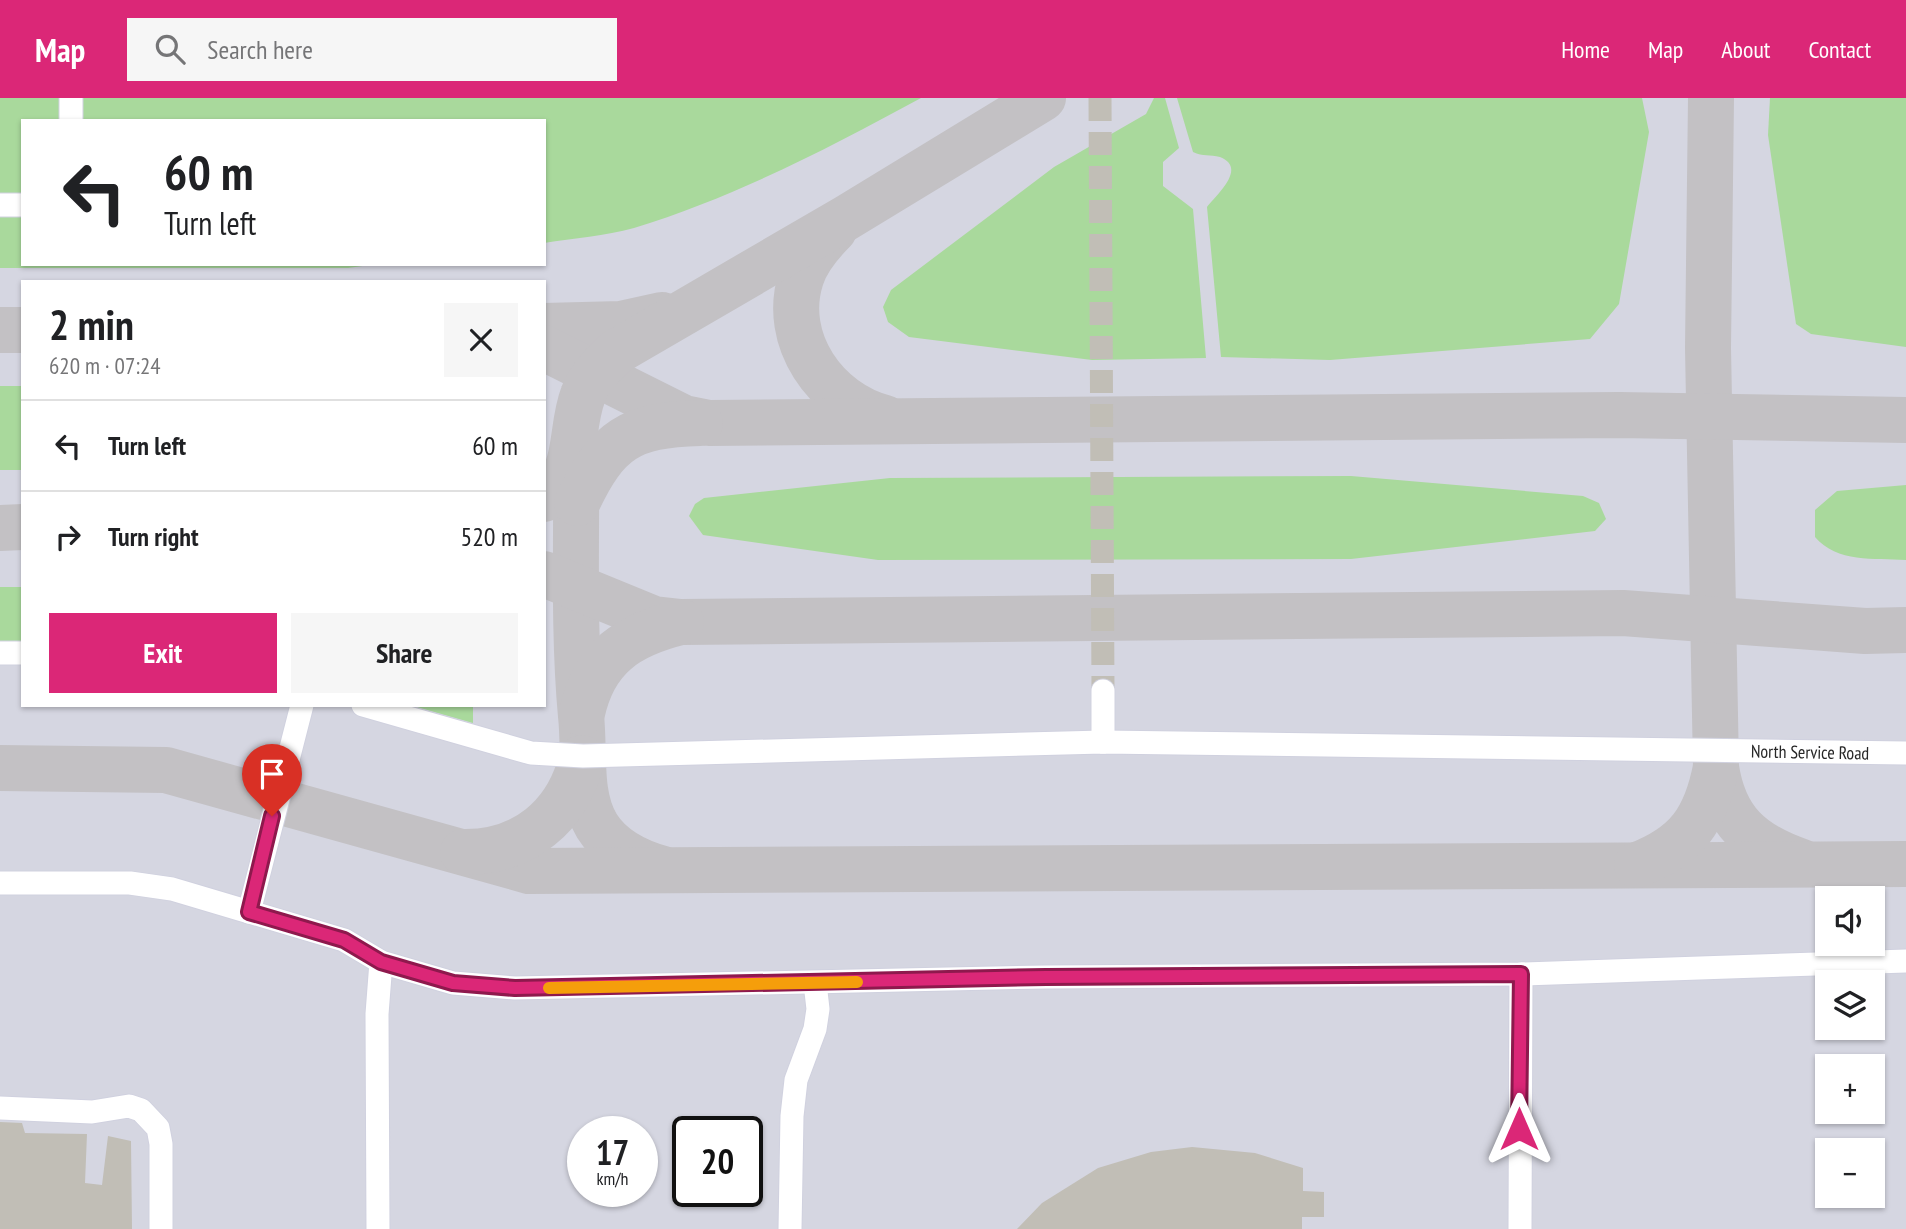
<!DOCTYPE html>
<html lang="en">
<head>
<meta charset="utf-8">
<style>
	body { margin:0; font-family:"PT Sans Narrow",sans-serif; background:#f6f6f6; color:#202124; height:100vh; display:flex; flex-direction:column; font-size:26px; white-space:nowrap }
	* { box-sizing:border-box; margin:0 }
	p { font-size:23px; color:#757577 }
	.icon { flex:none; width:38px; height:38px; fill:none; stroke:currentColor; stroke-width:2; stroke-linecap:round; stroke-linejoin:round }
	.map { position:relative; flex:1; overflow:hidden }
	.details { position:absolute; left:21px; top:182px; width:525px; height:427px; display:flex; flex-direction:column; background:#fff; border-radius:0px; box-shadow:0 2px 5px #0004 }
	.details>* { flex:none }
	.hud { position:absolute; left:21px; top:21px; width:525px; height:147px; border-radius:0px; box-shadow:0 2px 5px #0004; background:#fff; color:#202124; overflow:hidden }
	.fabs { position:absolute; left:1815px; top:788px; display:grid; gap:14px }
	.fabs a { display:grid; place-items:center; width:70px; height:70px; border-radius:0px; background:#fff; box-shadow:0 2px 5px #0004; font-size:35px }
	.speed { position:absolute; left:567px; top:1018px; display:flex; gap:14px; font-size:35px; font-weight:700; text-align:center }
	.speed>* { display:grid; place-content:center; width:91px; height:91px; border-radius:50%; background:#fff; box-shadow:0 2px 5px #0004; line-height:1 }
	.speed small { font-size:18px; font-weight:400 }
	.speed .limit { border:4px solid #111; border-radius:10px; background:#fff; color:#111 }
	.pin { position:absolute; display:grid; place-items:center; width:60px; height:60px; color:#fff; margin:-72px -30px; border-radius:50% 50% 50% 0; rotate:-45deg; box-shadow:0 0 7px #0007 }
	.pin .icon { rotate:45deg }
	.me { position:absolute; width:77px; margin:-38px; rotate:0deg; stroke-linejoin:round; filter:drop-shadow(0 0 5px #0008) }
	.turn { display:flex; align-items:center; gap:24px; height:147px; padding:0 28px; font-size:32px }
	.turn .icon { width:91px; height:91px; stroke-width:2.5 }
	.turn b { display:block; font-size:49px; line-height:60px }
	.round { display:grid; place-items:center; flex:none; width:74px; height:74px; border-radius:0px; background:#f6f6f6 }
	.overview { display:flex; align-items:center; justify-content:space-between; height:119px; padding:0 28px }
	h1 { font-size:42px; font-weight:600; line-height:52px }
	.cta { display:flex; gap:14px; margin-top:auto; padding:14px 28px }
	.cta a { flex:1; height:80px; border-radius:0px; background:#db2777; color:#fff; font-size:28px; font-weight:600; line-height:80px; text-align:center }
	.cta a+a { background:#f6f6f6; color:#202124 }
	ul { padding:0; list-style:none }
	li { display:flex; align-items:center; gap:21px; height:91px; padding:0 28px; border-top:2px solid #e0e0e0 }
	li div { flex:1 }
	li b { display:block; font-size:26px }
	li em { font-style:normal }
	header { display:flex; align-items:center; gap:42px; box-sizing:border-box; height:98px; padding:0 35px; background:#db2777; color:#fff }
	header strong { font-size:33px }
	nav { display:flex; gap:38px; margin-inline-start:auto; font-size:24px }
	.search { width:490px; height:63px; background:#f6f6f6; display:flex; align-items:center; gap:18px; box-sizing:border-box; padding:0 24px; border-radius:0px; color:#757577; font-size:26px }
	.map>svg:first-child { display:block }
	.airport { fill:#d5d6e1; fill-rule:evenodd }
	.green { fill:#a9d99c }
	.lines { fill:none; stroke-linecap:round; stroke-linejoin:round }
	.taxiway { stroke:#c3c1c4; stroke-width:46 }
	.building { fill:#c1beb6 }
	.minor-tunnel { stroke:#c1beb6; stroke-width:23; stroke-dasharray:23 11; stroke-linecap:butt }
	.minor-casing { stroke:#d0d1df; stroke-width:25 }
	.minor { stroke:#fff; stroke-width:23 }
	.route-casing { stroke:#8e194d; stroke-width:18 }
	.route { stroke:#db2777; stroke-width:12 }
	.slow { stroke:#f59e0b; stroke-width:12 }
	.labels { text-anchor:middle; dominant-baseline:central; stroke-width:5; stroke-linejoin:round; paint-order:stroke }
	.street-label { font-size:18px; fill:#272727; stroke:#fff }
</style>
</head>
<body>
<header>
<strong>Map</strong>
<div class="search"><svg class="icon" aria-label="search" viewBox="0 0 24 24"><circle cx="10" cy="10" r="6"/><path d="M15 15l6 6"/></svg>Search here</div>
<nav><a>Home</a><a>Map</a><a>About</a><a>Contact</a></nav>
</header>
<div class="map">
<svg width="1906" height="1131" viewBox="0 0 1906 1131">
	<rect width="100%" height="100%" fill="#e8e4da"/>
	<path class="airport" d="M0,0h1906v1131h-1906zM23,23h521v143h-521zM23,184h521v423h-521zM1827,800h45v45h-45zM1827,884h45v45h-45zM1827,968h45v45h-45zM583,1034h59v60h-59zM688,1034h59v60h-59zM1827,1052h45v45h-45z"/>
	<g class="green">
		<path d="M0,0h921c-92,50 -186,99 -287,130 -29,8 -60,10 -90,15v-122h-521v143h354l-29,4h-348z"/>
		<polygon points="1154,0 1165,0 1179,50 1163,64 1163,88 1193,111 1206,260 1092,262 909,239 888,224 883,209 891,192 1054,69 1146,16"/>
		<path d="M1177,0h465l7,34 -30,172 -29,35 -260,21 -109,-3 -14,-150c9,-12 41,-39 13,-50 -10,-3 -17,0 -27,-5z"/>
		<polygon points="1770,0 1906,0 1906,249 1811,236 1796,226 1768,37"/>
		<rect x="0" y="288" width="23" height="84"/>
		<polygon points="1351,378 1583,398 1599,405 1606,421 1595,433 1351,461 878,462 703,437 689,418 695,406 704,400 890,380"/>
		<path d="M1906,387v75c-32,-2 -69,3 -91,-23v-27l22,-19z"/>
		<rect x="0" y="489" width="23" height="55"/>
		<polygon points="410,607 473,607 473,625"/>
	</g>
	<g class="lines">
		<g class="taxiway">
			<path d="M1711,0l-3,250 8,419c8,54 36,78 86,95"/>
			<path d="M834,132c-13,13 -27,29 -33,48 -20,62 25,125 84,140"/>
			<polyline points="544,228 621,226 662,217"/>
			<polyline points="0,232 23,232"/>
			<polyline points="544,250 684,320 709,325 1619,317 1906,322"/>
			<path d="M576,355c1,87 -3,176 5,263 4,35 -3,79 16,110 15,24 41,36 66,43"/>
			<path d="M544,401c37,-27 25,-67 39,-104 6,-17 20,-30 33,-43l230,-134 197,-120"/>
			<path d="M577,405c30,-64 53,-78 123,-80"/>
			<polyline points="0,430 23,429"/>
			<polyline points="544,476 654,521 681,524 1623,515 1865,533 1906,532"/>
			<path d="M582,615c12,-56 46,-78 99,-91"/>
			<polyline points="0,670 166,672 529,773 1906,766"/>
			<path d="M463,754c61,1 105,-36 119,-94"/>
			<path d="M1637,767c50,-19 69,-46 79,-98"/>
		</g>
	</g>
	<g class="building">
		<polygon points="0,1024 22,1025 25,1035 87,1036 85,1085 102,1087 108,1038 131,1043 132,1131 0,1131"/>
		<polygon points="1192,1049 1255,1055 1303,1070 1303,1093 1324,1094 1324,1119 1302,1119 1302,1131 1017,1131 1042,1105 1098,1070 1151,1054"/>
	</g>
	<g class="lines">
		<polyline class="minor-tunnel" points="1100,0 1103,593"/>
		<defs>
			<g id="minor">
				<polyline points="71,0 71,23"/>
				<polyline points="0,107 23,107"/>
				<polyline points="0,555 23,555"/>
				<polyline points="363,607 531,655 583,658 1103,644 1906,655"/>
				<polyline points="1103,644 1103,593"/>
				<polyline points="0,785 130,785 172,791 344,842 381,864 453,885 515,890 1046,879 1521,876 1906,863"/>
				<polyline points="249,814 302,607"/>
				<polyline points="0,1010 92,1014 129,1008 141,1012 158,1030 161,1046 161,1131"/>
				<polyline points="378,1131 377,916 381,864"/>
				<polyline points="790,1131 792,1018 796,982 815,931 818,911 815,885"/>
				<polyline points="1520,1131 1521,876"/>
			</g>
		</defs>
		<use href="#minor" class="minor-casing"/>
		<use href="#minor" class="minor"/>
	</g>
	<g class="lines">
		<defs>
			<polyline id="route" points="272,718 249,814 344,842 381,864 453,885 515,890 1046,879 1521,876 1519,1031"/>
		</defs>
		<use href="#route" class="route-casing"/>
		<use href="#route" class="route"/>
		<polyline class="slow" points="549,890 857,884"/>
	</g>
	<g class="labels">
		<g class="street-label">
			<text transform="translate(1810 654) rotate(1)">North Service Road</text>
		</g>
	</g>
</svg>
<div class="fabs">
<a><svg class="icon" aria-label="sound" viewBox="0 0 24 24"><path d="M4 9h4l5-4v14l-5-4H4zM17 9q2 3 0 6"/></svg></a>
<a><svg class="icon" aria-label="layers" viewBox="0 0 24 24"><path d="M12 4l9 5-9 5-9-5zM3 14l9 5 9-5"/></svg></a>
<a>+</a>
<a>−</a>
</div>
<div class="speed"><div>17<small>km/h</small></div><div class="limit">20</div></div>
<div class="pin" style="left:272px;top:718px;background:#d93025"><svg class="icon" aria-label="arrive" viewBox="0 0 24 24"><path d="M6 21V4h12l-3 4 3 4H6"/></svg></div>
<svg class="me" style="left:1519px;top:1031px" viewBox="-20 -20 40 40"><path d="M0-17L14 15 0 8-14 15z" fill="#db2777" stroke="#fff" stroke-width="4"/></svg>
<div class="hud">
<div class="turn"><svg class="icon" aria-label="left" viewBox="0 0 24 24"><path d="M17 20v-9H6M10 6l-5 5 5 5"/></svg><div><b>60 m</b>Turn left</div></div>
</div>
<section class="details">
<div class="overview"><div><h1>2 min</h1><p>620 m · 07:24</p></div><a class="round"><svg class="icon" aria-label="close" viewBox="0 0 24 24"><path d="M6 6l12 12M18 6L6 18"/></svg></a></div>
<ul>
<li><svg class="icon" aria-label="left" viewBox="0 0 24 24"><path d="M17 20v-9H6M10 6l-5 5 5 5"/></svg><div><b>Turn left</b></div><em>60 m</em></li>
<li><svg class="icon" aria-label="right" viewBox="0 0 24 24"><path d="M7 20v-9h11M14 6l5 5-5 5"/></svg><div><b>Turn right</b></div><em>520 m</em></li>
</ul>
<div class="cta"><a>Exit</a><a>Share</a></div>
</section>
</div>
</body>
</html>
